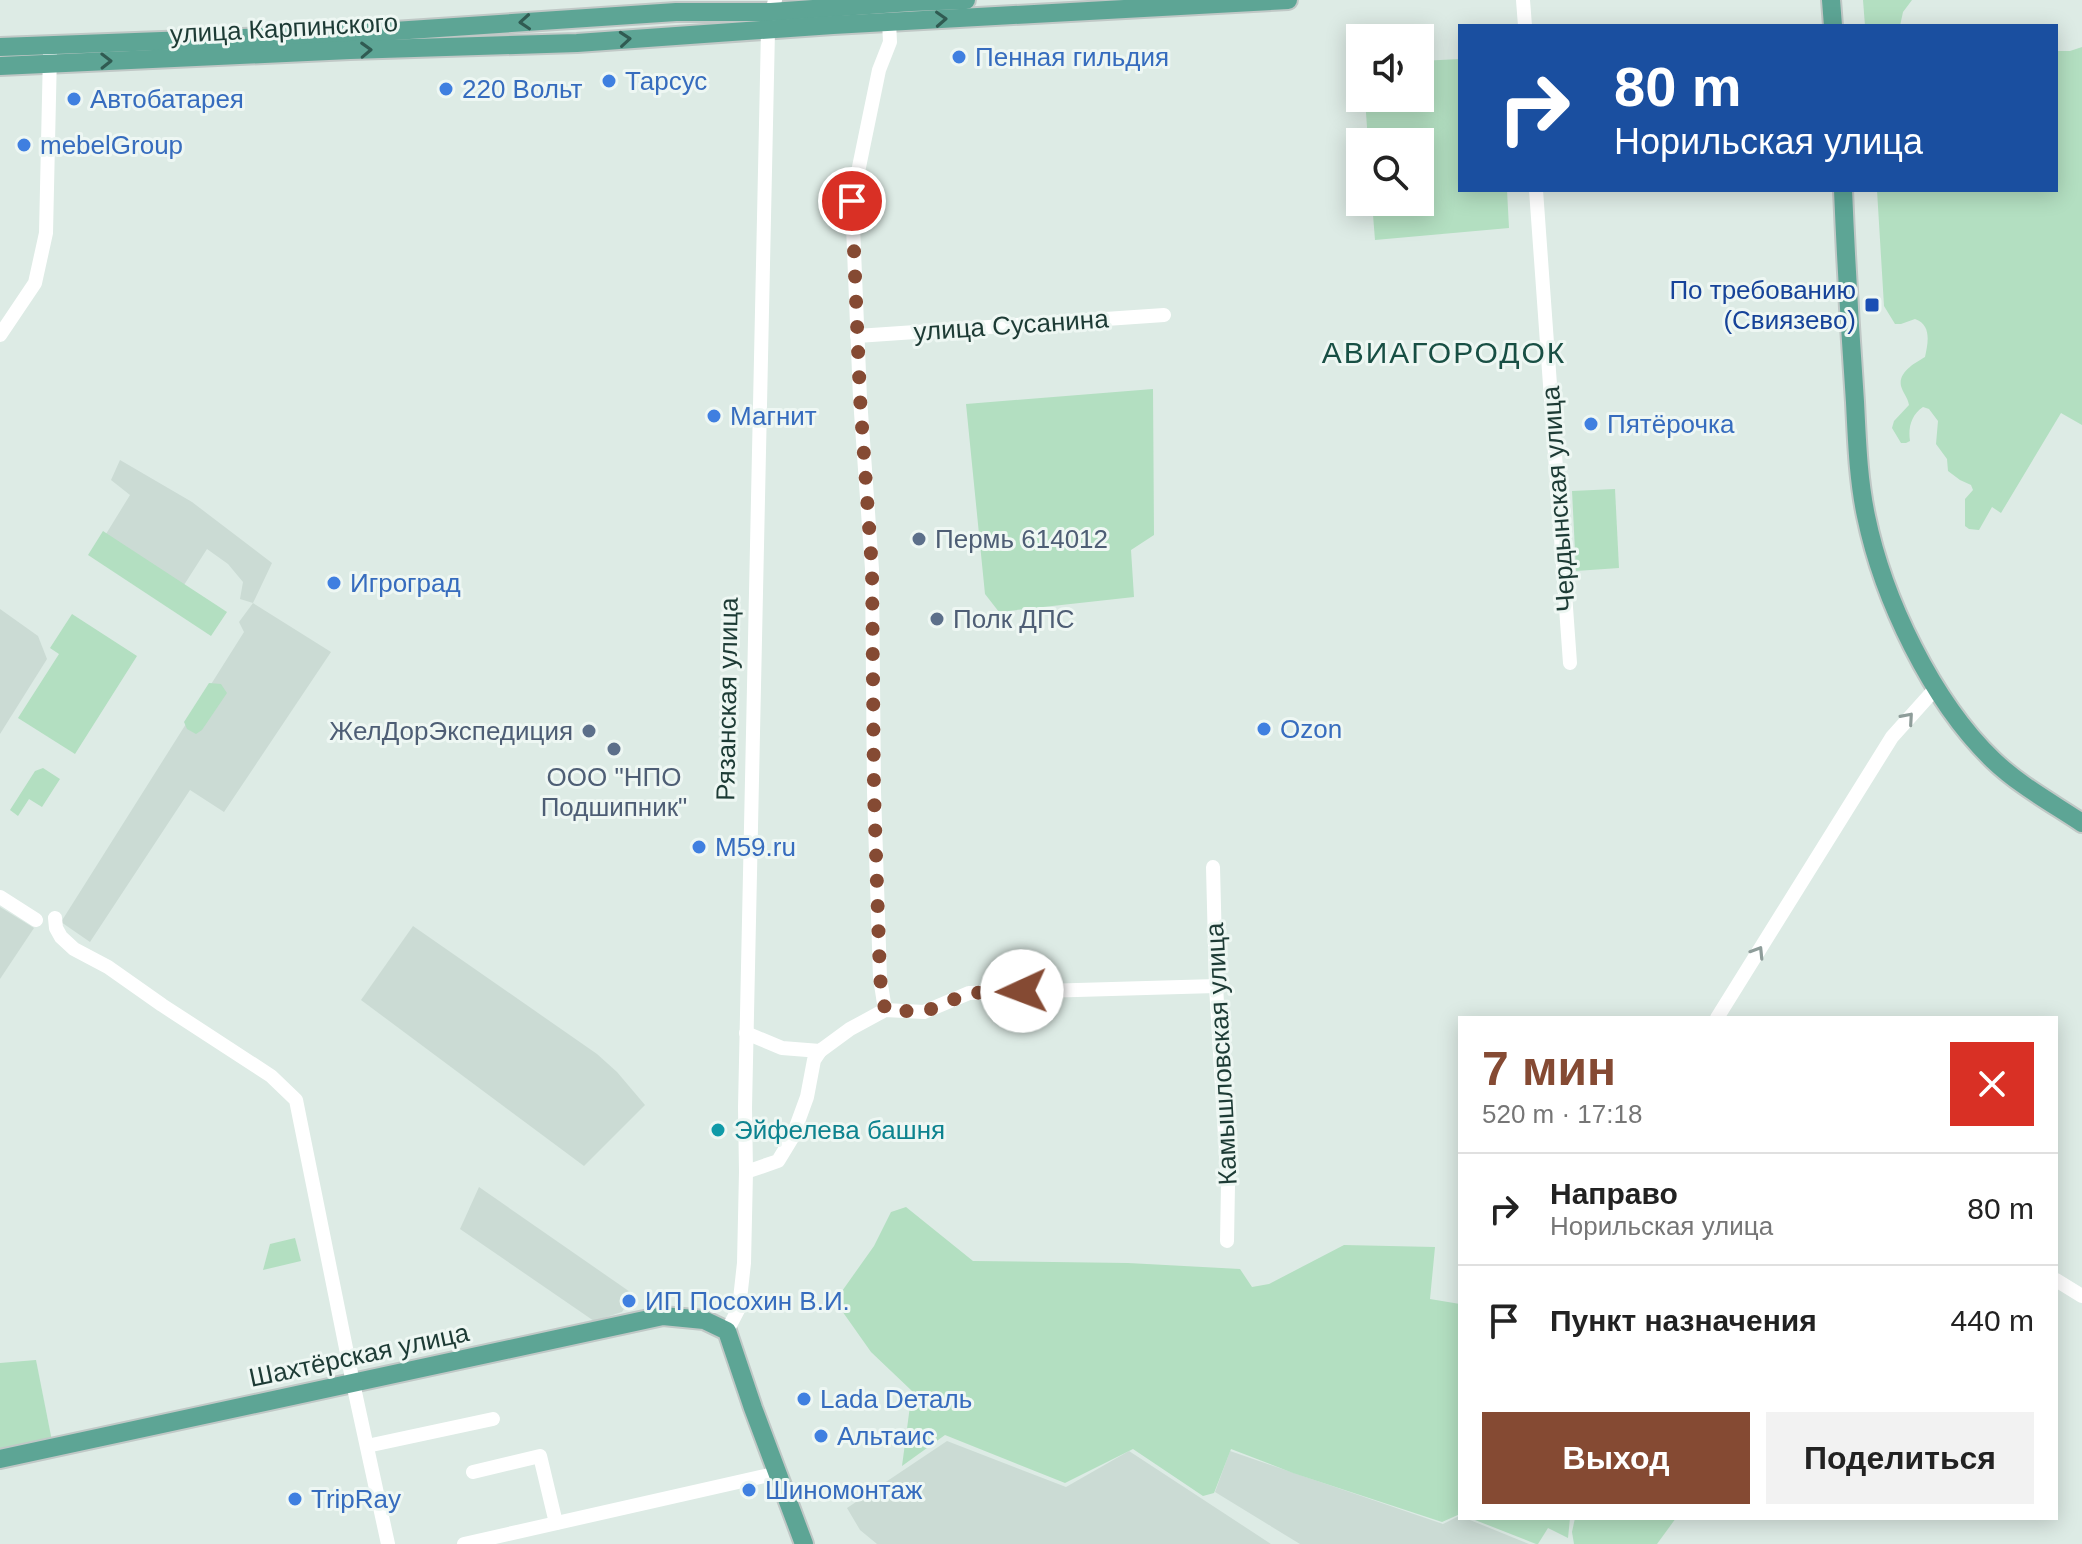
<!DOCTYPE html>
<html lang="ru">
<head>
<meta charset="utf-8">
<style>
	body { margin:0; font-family:Helvetica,sans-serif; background:#f2f2f2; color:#222; height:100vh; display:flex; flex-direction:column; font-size:30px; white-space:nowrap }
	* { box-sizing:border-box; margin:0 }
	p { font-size:26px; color:#767676 }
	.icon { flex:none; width:44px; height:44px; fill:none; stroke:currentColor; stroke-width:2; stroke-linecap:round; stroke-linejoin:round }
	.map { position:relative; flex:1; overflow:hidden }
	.drawer { position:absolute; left:1458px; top:1016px; width:600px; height:504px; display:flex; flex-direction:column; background:#fff; border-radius:0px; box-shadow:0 4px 20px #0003 }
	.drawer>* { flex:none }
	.hud { position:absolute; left:1458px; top:24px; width:600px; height:168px; border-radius:0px; box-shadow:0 4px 20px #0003; background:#1a4fa0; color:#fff; overflow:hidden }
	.controls { position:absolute; left:1346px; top:24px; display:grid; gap:16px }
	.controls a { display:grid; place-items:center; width:88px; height:88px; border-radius:0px; background:#fff; box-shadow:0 4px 20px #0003; font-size:40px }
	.pin { position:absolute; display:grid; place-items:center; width:68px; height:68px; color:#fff; margin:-34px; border:4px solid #fff; border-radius:50%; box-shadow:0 2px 8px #0007 }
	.me { position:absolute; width:88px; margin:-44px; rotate:268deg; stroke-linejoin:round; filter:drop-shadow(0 0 6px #0008) }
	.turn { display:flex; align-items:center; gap:28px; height:168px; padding:0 24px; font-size:36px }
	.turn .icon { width:104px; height:104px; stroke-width:2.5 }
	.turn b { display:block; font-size:56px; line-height:68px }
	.round { display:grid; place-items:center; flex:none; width:84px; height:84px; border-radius:0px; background:#f2f2f2 }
	.summary { display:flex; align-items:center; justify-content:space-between; height:136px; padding:0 24px }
	h1 { font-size:48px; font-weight:700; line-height:60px; color:#854a33 }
	.button { display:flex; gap:16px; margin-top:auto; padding:16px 24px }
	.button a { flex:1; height:92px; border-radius:0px; background:#854a33; color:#fff; font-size:32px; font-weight:700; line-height:92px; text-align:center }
	.button a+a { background:#f2f2f2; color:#222 }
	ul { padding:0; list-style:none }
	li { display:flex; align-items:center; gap:24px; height:112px; padding:0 24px; border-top:2px solid #e0e0e0 }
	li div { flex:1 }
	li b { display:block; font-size:30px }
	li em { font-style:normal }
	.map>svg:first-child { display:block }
	.built { fill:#cbdbd4 }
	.green { fill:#b3dfc1 }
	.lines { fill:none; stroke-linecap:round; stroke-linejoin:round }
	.major-casing { stroke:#c0c8c6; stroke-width:22 }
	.minor { stroke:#fff; stroke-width:14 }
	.major { stroke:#5da595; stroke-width:18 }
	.oneway { stroke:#305b52 }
	.oneway2 { stroke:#8e9d9a }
	.route { stroke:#854a33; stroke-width:14; stroke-dasharray:0 25.2 }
	.shop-dot { fill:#3f7fe0; stroke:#eef7f3; stroke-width:3 }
	.transit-dot { fill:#1a4fb4; stroke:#eef7f3; stroke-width:3 }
	.service-dot { fill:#5c6f8a; stroke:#eef7f3; stroke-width:3 }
	.culture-dot { fill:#0f9aa8; stroke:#eef7f3; stroke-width:3 }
	.labels { text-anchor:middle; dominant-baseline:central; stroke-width:6; stroke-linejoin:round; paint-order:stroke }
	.street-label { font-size:26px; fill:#1d3b35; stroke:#eef7f3 }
	.shop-label { font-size:26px; fill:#366cbe; stroke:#eef7f3; text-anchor:start }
	.transit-label { font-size:26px; fill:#164399; stroke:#eef7f3; text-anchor:end }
	.service-label { font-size:26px; fill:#4e5e75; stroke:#eef7f3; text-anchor:start }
	.culture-label { font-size:26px; fill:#0d838f; stroke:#eef7f3; text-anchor:start }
	.quarter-label { font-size:30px; letter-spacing:2px; fill:#184f44; stroke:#eef7f3 }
</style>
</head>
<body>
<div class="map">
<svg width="2082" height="1544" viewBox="0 0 2082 1544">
	<rect width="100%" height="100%" fill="#ddebe5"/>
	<g class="built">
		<polygon points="120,460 192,502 272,563 253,603 331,652 224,812 190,790 90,942 61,922 244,632 239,622 253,603 240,599 243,582 228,564 207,549 184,585 106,534 130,495 111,480"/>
		<polygon points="0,609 38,636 47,659 0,734"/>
		<polygon points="0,907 34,928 0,979"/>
		<polygon points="413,926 597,1054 617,1072 645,1105 584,1166 361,1000"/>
		<polygon points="479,1187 633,1294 622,1312 594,1321 460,1229"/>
		<polygon points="947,1441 1066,1487 1129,1451 1271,1544 877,1544 860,1530 847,1508"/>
		<polygon points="1230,1451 1443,1524 1459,1516 1460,1518 1465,1518 1529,1544 1300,1544 1215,1492"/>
	</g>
	<g class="green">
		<polygon points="1863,0 1912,0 1903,12 1900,26 1865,26"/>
		<path d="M2082,47v378l-21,-12 -60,100 -9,-6 -13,23 -10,-1 -4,-3v-27l8,-9 -2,-5 -11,-5 -12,-9 -1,-12 -11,-15 2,-23 -9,-12 -6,-2c-12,8 -15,21 -13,34l-4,2h-5l-9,-15 2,-7 15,-16c-1,-7 -6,-12 -8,-19 -3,-14 14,-23 24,-29 3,-14 7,-32 -10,-38l-14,5h-6l-11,-18 -7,-116h179v-139h14z"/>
		<polygon points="1460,59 1460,190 1507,190 1509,228 1375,240 1372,202 1420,202 1420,142 1368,142 1365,98 1420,98 1420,61"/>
		<polygon points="1153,389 1154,535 1131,550 1134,597 999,612 985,594 966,404"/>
		<polygon points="1615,489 1619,568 1576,571 1572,491"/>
		<polygon points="103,531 227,612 211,636 88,555"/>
		<polygon points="72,614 137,656 75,754 18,718 59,654 50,648"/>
		<polygon points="209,683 221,684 227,693 202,730 196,734 187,729 184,722"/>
		<polygon points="43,768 60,779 42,807 29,799 18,816 10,810 35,771"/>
		<polygon points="906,1207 973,1261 1128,1263 1240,1269 1252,1287 1269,1284 1344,1245 1435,1247 1430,1299 1460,1304 1460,1514 1442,1522 1293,1473 1231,1449 1214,1493 1203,1496 1133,1449 1065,1483 945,1435 902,1466 912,1391 871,1352 835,1301 874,1246 891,1212"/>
		<polygon points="295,1238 301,1261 263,1270 270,1244"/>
		<polygon points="36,1360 52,1441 0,1451 0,1363"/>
		<polygon points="1470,1518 1570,1518 1568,1538 1548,1528 1538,1544 1536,1544"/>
		<polygon points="1575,1518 1676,1518 1657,1544 1574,1544 1572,1532"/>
	</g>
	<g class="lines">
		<defs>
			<g id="major">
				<polyline points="1831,0 1833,26"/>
				<polyline points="0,47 349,34 676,12 771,12 911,2 966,0"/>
				<polyline points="0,66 350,50 577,43 833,25 1288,0"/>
				<path d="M1843,190c3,71 7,141 12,212 2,38 3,76 11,114 17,83 66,185 127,244 26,25 59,43 89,63"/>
				<polyline points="0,1459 663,1316 704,1320 727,1331 753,1408 804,1544"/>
			</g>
		</defs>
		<use href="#major" class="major-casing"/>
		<g class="minor">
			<polyline points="1523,0 1525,26"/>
			<polyline points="1536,190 1570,663"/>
			<polyline points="0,335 35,283 46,233 50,53"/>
			<polyline points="857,336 1164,315"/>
			<polyline points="1213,867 1216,986 1228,1185 1227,1241"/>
			<polyline points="0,897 36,920"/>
			<polyline points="55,918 56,928 61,937 74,949 108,967 162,1005 271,1076 296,1100 353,1383 388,1544"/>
			<polyline points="885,1010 880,978 874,792 872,569 860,398 852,201 879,70 890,42 889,22"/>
			<polyline points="1717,1018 1892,737 1936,688"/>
			<polyline points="746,1033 782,1048 820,1051 850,1029 885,1010 924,1012 969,993 1216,986"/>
			<polyline points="746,1172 778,1161 792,1138 807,1097 814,1060 820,1051"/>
			<polyline points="2056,1280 2082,1296"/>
			<polyline points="727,1331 739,1308 744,1263 746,1172 745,1108 768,30 775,0"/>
			<polyline points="367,1446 493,1419"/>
			<polyline points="473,1472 540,1456 556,1523"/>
			<polyline points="464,1544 778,1473"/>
		</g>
		<use href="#major" class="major"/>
	</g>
	<defs><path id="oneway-chevron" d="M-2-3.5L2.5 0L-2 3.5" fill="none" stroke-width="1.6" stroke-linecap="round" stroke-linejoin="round" transform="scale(2)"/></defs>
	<g class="oneway">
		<use href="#oneway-chevron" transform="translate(941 19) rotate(-3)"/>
		<use href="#oneway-chevron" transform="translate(525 22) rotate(176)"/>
		<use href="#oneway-chevron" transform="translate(625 39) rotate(-5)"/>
		<use href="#oneway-chevron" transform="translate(366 50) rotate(-2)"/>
		<use href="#oneway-chevron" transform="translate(106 61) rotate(-1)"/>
	</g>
	<g class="oneway2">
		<use href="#oneway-chevron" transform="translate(1908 718) rotate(-49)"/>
		<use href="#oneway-chevron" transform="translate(1758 952) rotate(-58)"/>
	</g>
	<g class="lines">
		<polyline class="route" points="852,201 860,398 872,569 874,792 880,978 885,1010 924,1012 969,993 1022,991"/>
	</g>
	<g class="shop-dot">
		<circle cx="959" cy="57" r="8"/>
		<circle cx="609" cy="81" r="8"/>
		<circle cx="446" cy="89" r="8"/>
		<circle cx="74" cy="99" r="8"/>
		<circle cx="24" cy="145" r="8"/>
		<circle cx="714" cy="416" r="8"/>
		<circle cx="1591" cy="424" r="8"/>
		<circle cx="334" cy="583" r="8"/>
		<circle cx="1264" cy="729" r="8"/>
		<circle cx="699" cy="847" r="8"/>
		<circle cx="629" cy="1301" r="8"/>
		<circle cx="804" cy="1399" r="8"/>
		<circle cx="821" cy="1436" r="8"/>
		<circle cx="749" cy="1490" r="8"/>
		<circle cx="295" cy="1499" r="8"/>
	</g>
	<rect class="transit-dot" x="1864" y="297" width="16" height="16" rx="4"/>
	<g class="service-dot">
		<circle cx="919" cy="539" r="8"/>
		<circle cx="937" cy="619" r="8"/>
		<circle cx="589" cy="731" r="8"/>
		<circle cx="614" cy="749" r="8"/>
	</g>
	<circle class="culture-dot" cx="718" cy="1130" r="8"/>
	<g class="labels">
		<g class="street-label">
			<text transform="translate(284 28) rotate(-3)">улица Карпинского</text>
			<text transform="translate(1011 325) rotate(-4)">улица Сусанина</text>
			<text transform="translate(1558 499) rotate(-94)">Чердынская улица</text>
			<text transform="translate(727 699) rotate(-89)">Рязанская улица</text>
			<text transform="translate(1221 1054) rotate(-93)">Камышловская улица</text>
			<text transform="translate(359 1355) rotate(-12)">Шахтёрская улица</text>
		</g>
		<g class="shop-label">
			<text x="975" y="57">Пенная гильдия</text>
			<text x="625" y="81">Тарсус</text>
			<text x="462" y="89">220 Вольт</text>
			<text x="90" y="99">Автобатарея</text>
			<text x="40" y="145">mebelGroup</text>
			<text x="730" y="416">Магнит</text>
			<text x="1607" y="424">Пятёрочка</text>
			<text x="350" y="583">Игроград</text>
			<text x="1280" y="729">Ozon</text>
			<text x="715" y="847">M59.ru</text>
			<text x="645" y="1301">ИП Посохин В.И.</text>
			<text x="820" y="1399">Lada Dеталь</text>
			<text x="837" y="1436">Альтаис</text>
			<text x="765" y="1490">Шиномонтаж</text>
			<text x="311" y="1499">TripRay</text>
		</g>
		<g class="transit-label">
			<text x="1856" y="290">По требованию<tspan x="1856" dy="30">(Свиязево)</tspan></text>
		</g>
		<g class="service-label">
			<text x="935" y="539">Пермь 614012</text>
			<text x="953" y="619">Полк ДПС</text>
			<text x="573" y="731" text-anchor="end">ЖелДорЭкспедиция</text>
			<text x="614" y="777" text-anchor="middle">ООО "НПО<tspan x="614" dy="30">Подшипник"</tspan></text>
		</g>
		<g class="culture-label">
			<text x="734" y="1130">Эйфелева башня</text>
		</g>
		<g class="quarter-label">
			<text x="1444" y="352">АВИАГОРОДОК</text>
		</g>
	</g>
</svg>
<div class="controls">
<a><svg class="icon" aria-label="sound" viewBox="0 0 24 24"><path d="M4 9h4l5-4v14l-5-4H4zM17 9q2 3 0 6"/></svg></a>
<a><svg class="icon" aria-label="search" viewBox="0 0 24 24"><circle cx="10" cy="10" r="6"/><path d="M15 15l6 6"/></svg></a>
</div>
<div class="pin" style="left:852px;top:201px;background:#d93025"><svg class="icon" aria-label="arrive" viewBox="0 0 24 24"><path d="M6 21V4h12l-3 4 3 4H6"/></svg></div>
<svg class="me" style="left:1022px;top:991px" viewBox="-20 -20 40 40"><circle r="19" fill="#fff"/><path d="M0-13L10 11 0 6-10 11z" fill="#854a33"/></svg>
<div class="hud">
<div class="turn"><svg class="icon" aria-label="right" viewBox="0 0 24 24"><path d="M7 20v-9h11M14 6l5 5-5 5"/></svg><div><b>80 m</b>Норильская улица</div></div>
</div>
<section class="drawer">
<div class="summary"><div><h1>7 мин</h1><p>520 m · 17:18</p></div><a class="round" style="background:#d93025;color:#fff"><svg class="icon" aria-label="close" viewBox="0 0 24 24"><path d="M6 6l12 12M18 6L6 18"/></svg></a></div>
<ul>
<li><svg class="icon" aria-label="right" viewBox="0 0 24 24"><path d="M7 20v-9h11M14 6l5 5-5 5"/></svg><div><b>Направо</b><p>Норильская улица</p></div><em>80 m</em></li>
<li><svg class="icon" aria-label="arrive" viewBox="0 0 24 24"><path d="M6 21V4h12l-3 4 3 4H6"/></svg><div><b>Пункт назначения</b></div><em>440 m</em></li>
</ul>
<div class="button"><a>Выход</a><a>Поделиться</a></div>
</section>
</div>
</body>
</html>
